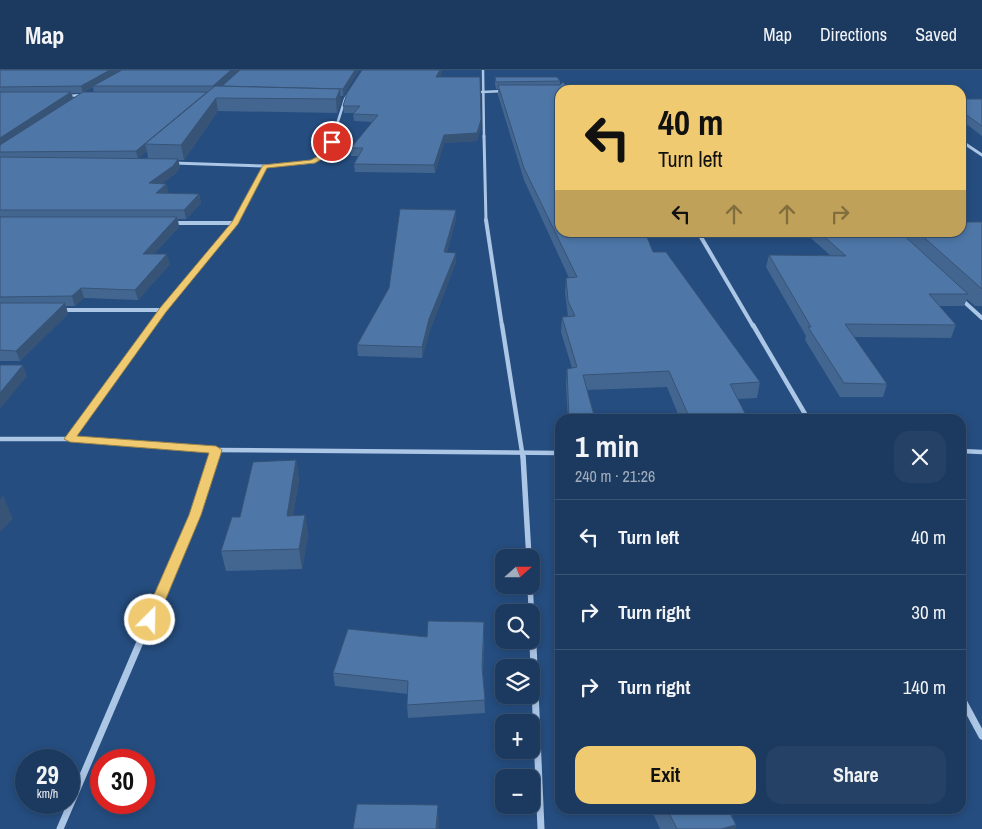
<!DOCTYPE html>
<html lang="en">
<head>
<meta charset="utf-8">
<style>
	body { margin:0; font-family:"Archivo Narrow",sans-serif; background:#254165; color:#f1f3f6; height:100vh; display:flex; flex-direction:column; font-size:19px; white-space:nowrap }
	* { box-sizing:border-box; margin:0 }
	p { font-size:16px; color:#a0adbd }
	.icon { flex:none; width:28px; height:28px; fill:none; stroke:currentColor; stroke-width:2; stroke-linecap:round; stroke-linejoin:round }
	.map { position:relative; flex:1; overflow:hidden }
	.drawer { position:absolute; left:555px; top:344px; width:411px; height:400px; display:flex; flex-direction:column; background:#1c3a5f; border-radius:15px; box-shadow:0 2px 8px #0003,0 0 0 1px #3a5474 }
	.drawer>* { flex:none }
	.hud { position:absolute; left:555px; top:15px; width:411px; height:152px; border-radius:15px; box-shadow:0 2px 8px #0003,0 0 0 1px #3a5474; background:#efca70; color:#111; overflow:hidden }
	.needle { width:32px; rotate:69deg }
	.buttons { position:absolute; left:495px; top:479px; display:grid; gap:10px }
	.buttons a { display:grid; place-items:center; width:45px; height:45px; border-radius:10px; background:#1c3a5f; box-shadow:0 2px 8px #0003,0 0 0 1px #3a5474; font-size:25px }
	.speed { position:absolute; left:15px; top:679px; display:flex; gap:10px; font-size:25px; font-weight:700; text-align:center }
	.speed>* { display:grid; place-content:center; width:65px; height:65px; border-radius:50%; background:#1c3a5f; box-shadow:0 2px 8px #0003,0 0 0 1px #3a5474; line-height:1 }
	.speed small { font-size:12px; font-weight:400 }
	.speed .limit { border:8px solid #d22; background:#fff; color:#111 }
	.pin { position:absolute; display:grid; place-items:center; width:42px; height:42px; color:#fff; margin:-21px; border:2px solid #fff; border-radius:50%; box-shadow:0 1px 5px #0007 }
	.me { position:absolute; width:55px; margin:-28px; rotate:23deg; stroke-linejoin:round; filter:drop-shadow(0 0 4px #0008) }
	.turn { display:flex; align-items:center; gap:18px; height:105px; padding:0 20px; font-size:22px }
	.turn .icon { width:65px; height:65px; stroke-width:2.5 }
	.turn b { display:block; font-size:35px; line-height:42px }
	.lanes { display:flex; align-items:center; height:48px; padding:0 20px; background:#0003; justify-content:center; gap:25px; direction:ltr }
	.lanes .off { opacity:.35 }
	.round { display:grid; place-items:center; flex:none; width:52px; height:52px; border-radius:15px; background:#254165 }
	.summary { display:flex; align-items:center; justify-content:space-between; height:85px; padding:0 20px }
	h1 { font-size:30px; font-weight:700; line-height:38px }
	.action { display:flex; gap:10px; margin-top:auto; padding:10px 20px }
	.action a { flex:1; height:58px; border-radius:15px; background:#efca70; color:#111; font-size:20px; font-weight:700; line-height:58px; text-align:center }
	.action a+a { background:#254165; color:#f1f3f6 }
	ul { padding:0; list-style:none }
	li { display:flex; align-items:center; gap:15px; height:75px; padding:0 20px; border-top:1px solid #3a5474 }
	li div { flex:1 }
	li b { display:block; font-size:19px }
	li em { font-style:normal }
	header { display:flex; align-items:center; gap:30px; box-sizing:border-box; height:70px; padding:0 25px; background:#1c3a5f; border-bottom:1px solid #3a5474 }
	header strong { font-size:24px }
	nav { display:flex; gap:28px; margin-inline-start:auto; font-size:18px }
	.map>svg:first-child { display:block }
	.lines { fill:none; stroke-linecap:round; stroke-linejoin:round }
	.minor-far5 { stroke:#acc6e6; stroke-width:2.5 }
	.minor-far4 { stroke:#acc6e6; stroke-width:3 }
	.minor-far3 { stroke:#acc6e6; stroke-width:4 }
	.minor-far2 { stroke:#acc6e6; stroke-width:4.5 }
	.minor-far1 { stroke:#acc6e6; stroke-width:5.5 }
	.minor { stroke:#acc6e6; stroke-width:7 }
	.wall { fill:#436690; fill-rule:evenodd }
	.shaded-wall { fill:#375376 }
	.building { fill:#4e77a8; stroke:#375376 }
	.route { fill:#efca70; stroke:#9b8349 }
</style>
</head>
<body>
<header>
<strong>Map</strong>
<nav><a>Map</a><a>Directions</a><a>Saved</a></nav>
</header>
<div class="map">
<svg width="982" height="759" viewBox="0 0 982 759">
	<rect width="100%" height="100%" fill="#254d7f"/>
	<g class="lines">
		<g class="minor-far5">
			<polyline points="483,0 484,67"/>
			<polyline points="639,20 724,20"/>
			<polyline points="482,22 504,21"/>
			<polyline points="65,26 84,25"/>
			<polyline points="333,67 345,29 350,21"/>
		</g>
		<g class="minor-far4">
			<polyline points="484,66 486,151"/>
			<polyline points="961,71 982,85"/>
			<polyline points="173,93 265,96"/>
			<polyline points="236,151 265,96 313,92 327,84 334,66"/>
		</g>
		<g class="minor-far3">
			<polyline points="486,150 502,256"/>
			<polyline points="173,153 235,153"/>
			<polyline points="698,162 753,256"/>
			<polyline points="960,228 982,248"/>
			<polyline points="60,240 163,240"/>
			<polyline points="151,256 237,150"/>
		</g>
		<g class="minor-far2">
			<polyline points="152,255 70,369 216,380 214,388"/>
			<polyline points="502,255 523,388"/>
			<polyline points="753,255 808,349"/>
			<polyline points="0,369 70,369"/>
			<polyline points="216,380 560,383"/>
			<polyline points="961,381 982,382"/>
		</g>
		<g class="minor-far1">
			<polyline points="523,386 529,488"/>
			<polyline points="530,515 532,553"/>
			<polyline points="149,553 195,445 214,386"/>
		</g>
		<g class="minor">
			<polyline points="532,551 541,759"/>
			<polyline points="961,627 982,666"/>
			<polyline points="60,759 149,551"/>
		</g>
	</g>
	<g class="wall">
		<path d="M0,0h239l-17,16 137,-16 -16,26h-3l1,6 -4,11 -119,-2 -34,49h-6l2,7 -5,7 -14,10h5l2,8 -1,1 32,1 2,9 -15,16h-8l1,8 -25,27 16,10 -32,36 -54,-2 -9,8h-9l2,8 -48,47h-20zM93,17l1,5h-10zM72,23h10l-9,6zM147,81l1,7h-10z"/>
		<polygon points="440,7 481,57 477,71 444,73 435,103 355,102 354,94 358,86 351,86 351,78 372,52 354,51 353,44 354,43 344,43 343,36"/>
		<polygon points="495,7 560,11 560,15 653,182 760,312 757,328 737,329 748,349 680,349 667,317 587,320 595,349 568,349 566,315 567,299 572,298 561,262 562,247 568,247 565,222 566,208 569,208 524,110 498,25 498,19 496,19 495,14"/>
		<polygon points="961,29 982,29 982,66 961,50"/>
		<polygon points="456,149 447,182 456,192 430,260 422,288 358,286 357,275"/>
		<polygon points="982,152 982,236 975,236 967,229 964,236 939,236 956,255 951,268 854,267 887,314 883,327 840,327 805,270 806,266 766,197 769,185 830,185 804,162 900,162 904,166 905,162 961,162"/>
		<polygon points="296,390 299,410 293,446 305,445 308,465 302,499 226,501 221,481 240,447"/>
		<polygon points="484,565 483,602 485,643 408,648 407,635 408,624 335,616 333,603 427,567"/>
		<polygon points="651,739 789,739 786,745 731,745 736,755 735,759 660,759"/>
	</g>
	<g class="shaded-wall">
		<polygon points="110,0 122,0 93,16 93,17 83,23 81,16"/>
		<polygon points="231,0 239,0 215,23 213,16"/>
		<polygon points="355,0 359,0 343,26 343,19"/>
		<polygon points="440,0 443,0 437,14 436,7"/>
		<polygon points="340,19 341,32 337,43 336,29"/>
		<polygon points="71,22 73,29 0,77 0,68"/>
		<polygon points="207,22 145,74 147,81 138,89 136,81"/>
		<polygon points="216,28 218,41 184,90 181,75"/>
		<polygon points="481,50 481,57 477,71 444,73 435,103 434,95 444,65"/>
		<polygon points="178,89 180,97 175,104 151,122 149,113"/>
		<polygon points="166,114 168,122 158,132 156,123"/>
		<polygon points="199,124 201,133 186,149 184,140"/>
		<polygon points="456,140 456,149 444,192 444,182"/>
		<polygon points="177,147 179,157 145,194 143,184"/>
		<polygon points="456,183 456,192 430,260 422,288 422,277 429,249"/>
		<polygon points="167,184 170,194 138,230 135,220"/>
		<polygon points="81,218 84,228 75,236 72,226"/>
		<polygon points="65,233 68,244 20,291 16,281"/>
		<polygon points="23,295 27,306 0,339 0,323"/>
		<polygon points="296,390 299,410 290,466 287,446"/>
		<polygon points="3,425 13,449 0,462 0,429"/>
		<polygon points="305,445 308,465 302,499 299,479"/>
		<polygon points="438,735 439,759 436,759"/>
		<polygon points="736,755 735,759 721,759"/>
	</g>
	<g class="building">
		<polygon points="0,0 110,0 81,16 0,17"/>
		<polygon points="122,0 231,0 213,16 93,16"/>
		<polygon points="240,0 355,0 343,19 222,16"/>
		<polygon points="362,0 440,0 436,7 480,7 481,50 477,63 444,65 434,95 354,94 363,78 351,78 378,45 353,44 360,36 343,36 347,23"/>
		<polygon points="495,7 557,7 560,11 496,12"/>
		<polygon points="563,12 570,20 560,20 560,162 645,162 653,182 666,182 760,312 730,314 748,349 690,349 669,301 583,305 595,349 569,349 567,299 577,297 562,247 575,246 568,231 566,208 577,207 524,98 498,15 560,15"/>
		<polygon points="215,16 340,19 336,29 216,28 181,75 145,74"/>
		<polygon points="0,22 71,22 0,68"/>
		<polygon points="83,22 207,22 136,81 0,82 0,75"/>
		<polygon points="961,29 982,29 982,56 961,41"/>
		<polygon points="0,87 178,89 173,96 149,113 166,114 156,123 199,124 184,140 0,140"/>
		<polygon points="400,139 456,140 444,182 456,183 429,249 422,277 357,275 389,218"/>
		<polygon points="0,147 177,147 143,184 167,184 135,220 81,218 72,226 0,227"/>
		<polygon points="961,152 982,152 982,219 918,162 961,162"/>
		<polygon points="819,162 900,162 968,224 929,224 956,255 845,254 887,314 844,313 808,257 811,257 769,185 846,186"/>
		<polygon points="0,233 65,233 16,281 0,280"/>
		<polygon points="0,295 23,295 0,323"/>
		<polygon points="296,390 287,446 305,445 299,479 221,481 232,447 240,447 253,392"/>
		<polygon points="428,551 484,552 482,597 485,630 407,635 408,611 333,603 348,559 427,567"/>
		<polygon points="357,734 438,735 436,759 353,759"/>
		<polygon points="667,739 728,739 736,755 721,759 677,759"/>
	</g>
	<polygon class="route" points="330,71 335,72 329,85 315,93 267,98 238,154 166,242 77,366 216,376 222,380 201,445 157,550 155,554 150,555 145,554 143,550 189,445 209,383 70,372 64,369 160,238 232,152 263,95 311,90 324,83"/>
</svg>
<div class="buttons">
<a><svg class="needle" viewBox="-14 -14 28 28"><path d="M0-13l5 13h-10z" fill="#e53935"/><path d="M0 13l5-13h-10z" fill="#a0adbd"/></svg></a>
<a><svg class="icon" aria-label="search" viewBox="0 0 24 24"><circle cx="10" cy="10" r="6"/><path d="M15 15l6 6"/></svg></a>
<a><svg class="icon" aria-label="layers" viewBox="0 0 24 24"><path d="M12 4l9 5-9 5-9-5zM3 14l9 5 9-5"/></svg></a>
<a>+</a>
<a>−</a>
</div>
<div class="speed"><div>29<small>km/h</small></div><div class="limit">30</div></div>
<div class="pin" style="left:332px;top:72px;background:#d93025"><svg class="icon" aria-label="arrive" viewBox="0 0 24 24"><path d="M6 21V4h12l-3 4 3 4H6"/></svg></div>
<svg class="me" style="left:150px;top:550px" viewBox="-20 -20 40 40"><circle r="17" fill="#efca70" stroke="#fff" stroke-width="3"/><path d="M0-11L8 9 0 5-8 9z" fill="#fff"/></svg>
<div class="hud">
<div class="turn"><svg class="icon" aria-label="left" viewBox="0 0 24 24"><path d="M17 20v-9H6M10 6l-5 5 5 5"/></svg><div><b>40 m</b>Turn left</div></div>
<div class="lanes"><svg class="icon" aria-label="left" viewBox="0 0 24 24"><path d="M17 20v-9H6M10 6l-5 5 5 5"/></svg><svg class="icon off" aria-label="ahead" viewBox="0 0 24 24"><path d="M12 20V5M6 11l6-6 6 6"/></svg><svg class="icon off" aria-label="ahead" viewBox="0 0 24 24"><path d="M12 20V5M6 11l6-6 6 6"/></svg><svg class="icon off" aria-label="right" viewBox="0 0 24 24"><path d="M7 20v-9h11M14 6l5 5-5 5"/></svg></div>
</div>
<section class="drawer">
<div class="summary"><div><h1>1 min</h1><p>240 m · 21:26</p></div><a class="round"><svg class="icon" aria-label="close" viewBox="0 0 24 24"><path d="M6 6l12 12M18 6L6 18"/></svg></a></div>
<ul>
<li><svg class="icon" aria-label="left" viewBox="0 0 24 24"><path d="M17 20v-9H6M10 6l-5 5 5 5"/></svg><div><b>Turn left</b></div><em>40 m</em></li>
<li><svg class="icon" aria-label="right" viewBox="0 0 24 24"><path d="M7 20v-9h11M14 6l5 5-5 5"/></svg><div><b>Turn right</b></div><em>30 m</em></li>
<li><svg class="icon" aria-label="right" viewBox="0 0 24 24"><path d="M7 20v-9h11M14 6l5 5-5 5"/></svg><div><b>Turn right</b></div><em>140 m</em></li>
</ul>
<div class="action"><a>Exit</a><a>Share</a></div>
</section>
</div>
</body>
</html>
